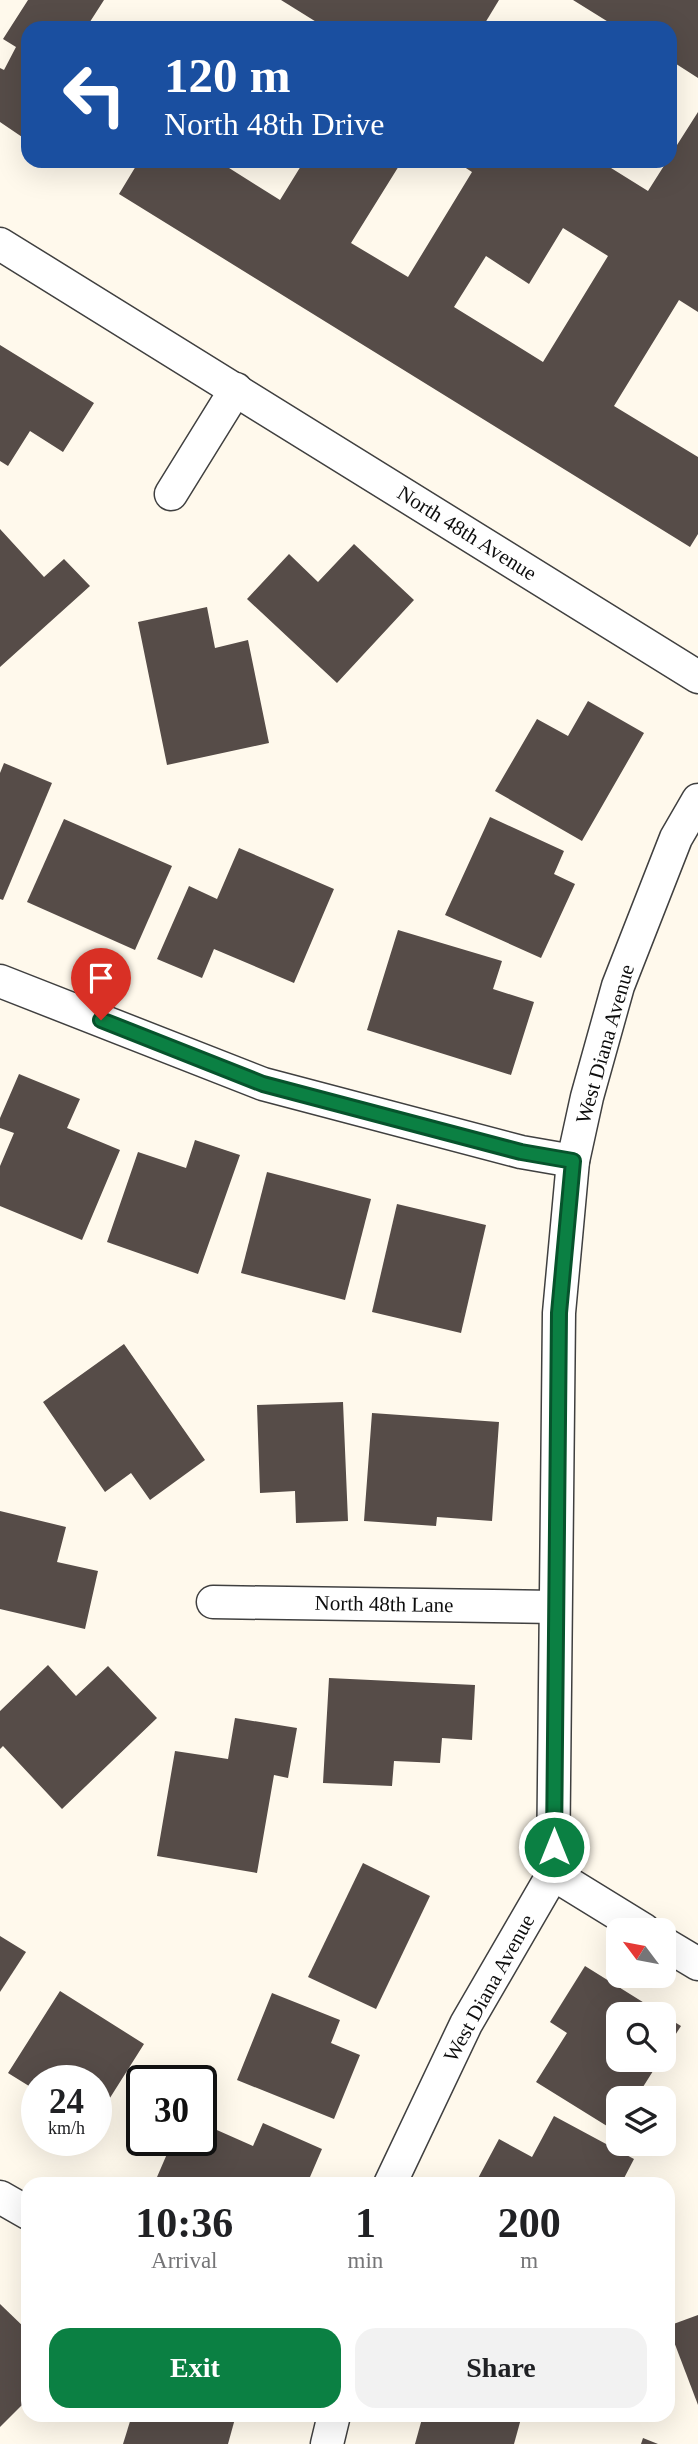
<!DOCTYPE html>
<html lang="en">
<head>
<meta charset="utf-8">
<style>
	body { margin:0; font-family:Georgia,serif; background:#f2f2f2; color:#202124; height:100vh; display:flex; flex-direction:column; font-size:26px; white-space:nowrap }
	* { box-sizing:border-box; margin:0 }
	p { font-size:23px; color:#757577 }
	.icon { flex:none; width:38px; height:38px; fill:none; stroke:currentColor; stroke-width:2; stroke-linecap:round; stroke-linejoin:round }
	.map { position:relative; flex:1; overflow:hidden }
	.panel { position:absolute; left:21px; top:2177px; width:654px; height:245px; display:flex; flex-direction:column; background:#fff; border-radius:21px; box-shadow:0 7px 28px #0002 }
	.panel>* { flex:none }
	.guide { position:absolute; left:21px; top:21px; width:656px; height:147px; border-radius:21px; box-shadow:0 7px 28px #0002; background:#1a4fa0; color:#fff; overflow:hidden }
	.needle { width:46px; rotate:302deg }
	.tools { position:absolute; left:606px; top:1918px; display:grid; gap:14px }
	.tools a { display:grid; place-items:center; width:70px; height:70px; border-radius:14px; background:#fff; box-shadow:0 7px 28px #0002; font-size:35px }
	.speed { position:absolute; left:21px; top:2065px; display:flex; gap:14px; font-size:35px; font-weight:700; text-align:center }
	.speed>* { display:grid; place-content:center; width:91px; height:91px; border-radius:50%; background:#fff; box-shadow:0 7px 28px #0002; line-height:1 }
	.speed small { font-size:18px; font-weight:400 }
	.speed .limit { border:4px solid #111; border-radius:10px; background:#fff; color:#111 }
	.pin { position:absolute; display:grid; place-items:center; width:60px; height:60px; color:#fff; margin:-72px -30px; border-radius:50% 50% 50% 0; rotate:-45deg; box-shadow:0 0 7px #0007 }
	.pin .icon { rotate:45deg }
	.me { position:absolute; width:77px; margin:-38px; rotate:0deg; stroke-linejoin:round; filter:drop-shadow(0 0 5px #0008) }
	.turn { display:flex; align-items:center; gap:24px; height:147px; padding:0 28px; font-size:32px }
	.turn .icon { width:91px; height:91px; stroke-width:2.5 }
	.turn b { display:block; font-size:49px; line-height:60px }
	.eta { display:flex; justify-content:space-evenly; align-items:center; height:119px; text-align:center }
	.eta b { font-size:42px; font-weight:600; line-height:49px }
	.cta { display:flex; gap:14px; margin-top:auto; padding:14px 28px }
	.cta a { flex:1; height:80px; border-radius:21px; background:#0b8043; color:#fff; font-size:28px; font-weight:600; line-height:80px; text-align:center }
	.cta a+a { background:#f2f2f2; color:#202124 }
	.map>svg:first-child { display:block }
	.building { fill:#564c48; fill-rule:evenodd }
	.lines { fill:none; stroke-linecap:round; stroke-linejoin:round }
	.minor-casing { stroke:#404040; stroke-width:35 }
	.minor { stroke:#fff; stroke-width:32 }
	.route-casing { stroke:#07532c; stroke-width:18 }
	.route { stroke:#0b8043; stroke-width:12 }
	.labels { text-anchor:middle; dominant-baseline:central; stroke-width:7; stroke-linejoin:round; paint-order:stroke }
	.street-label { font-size:21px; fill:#0d0d0d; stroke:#fff }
</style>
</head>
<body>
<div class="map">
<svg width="698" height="2444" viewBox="0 0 698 2444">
	<rect width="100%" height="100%" fill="#fff9ec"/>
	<g class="building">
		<polygon points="28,0 104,0 86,28 28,28 28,141 0,122 0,68 4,70 16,47 3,39"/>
		<polygon points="281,0 499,0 482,28 326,28"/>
		<polygon points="573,0 698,0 698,78 670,60 670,28 607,28 610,23"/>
		<path d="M698,112v200l-19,-12 -65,106 84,51v77l-8,13 -571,-353 20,-33h79l62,39 24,-39h98l-51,82 57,34 64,-105 -17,-11h149l-1,2 45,28 19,-30h3v-5zM563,228l45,28 -65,106 -89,-55 32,-51 43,28z"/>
		<polygon points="0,345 94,403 63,452 30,431 8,466 0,461"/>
		<polygon points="0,529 44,577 64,559 90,586 0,667"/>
		<polygon points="354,544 414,600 337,683 247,599 289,554 318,582"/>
		<polygon points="207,607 215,648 248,640 269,743 167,765 138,622"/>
		<polygon points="588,701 644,733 582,841 495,791 537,719 568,736"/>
		<polygon points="4,763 52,783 3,900 0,899 0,773"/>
		<polygon points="490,817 564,851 554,874 575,884 541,958 445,915"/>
		<polygon points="64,819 172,866 135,950 27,902"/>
		<polygon points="239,848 334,889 294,983 214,949 202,978 157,959 189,886 217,899"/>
		<polygon points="398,930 502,961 493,989 534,1002 511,1075 367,1030"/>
		<polygon points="19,1074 80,1099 67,1128 120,1150 82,1240 0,1206 0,1166 14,1133 0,1128 0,1118"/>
		<polygon points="195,1140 240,1155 198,1274 107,1242 138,1152 186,1168"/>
		<polygon points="267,1172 371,1199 345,1300 241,1273"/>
		<polygon points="397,1204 486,1225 461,1333 372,1312"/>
		<polygon points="124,1344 205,1460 150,1500 131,1473 105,1492 43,1402"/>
		<polygon points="343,1402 348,1521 296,1523 295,1491 260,1493 257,1405"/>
		<polygon points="372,1413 499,1422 492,1521 437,1517 436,1526 364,1521"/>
		<polygon points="0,1511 66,1527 57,1562 98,1571 85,1629 0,1609"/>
		<polygon points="48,1665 76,1696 108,1666 157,1718 62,1809 3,1746 0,1749 0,1711"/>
		<polygon points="329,1678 475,1685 472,1740 442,1738 440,1763 394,1761 392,1786 323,1783"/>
		<polygon points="235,1718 297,1728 288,1778 274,1775 257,1873 157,1856 175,1751 228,1759"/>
		<polygon points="363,1863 430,1896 376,2009 308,1977"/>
		<polygon points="0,1936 26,1952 0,1992"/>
		<polygon points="585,1966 662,2014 618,2014 618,2060 660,2060 636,2098 618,2098 618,2127 615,2131 536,2082 567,2033 550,2022"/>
		<polygon points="60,1991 144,2044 96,2120 96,2081 37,2081 37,2091 8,2073"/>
		<polygon points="272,1993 340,2020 331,2043 360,2055 334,2119 237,2080"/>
		<polygon points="663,2015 681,2026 663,2054"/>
		<polygon points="37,2110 37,2129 28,2124"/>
		<polygon points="554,2116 634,2159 621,2184 475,2184 499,2139 532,2157"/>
		<polygon points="201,2123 253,2146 263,2123 322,2149 307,2184 154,2184 173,2140 201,2140"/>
		<polygon points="54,2140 83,2140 75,2154"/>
		<polygon points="0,2304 28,2331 28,2399 0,2427"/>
		<polygon points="698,2315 698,2405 668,2326"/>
		<polygon points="132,2415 236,2415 228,2444 123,2444"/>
		<polygon points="423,2415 522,2415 514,2444 415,2444"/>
		<polygon points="643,2438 658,2444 641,2444"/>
	</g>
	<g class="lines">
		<defs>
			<g id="minor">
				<polyline points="0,244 698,677"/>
				<polyline points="171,494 236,389"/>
				<polyline points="0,981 263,1084 521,1152 573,1161"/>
				<polyline points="213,1602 555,1607"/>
				<polyline points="553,1874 644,1930"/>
				<polyline points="663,1943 698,1964"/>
				<polyline points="390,2184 466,2024 553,1874 559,1313 573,1161 587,1097 618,986 676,838 698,800"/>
				<polyline points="0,2197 28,2213"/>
				<polyline points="327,2444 334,2415"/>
			</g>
		</defs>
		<use href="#minor" class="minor-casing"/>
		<use href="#minor" class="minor"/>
	</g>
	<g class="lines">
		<defs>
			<polyline id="route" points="101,1020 263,1084 521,1152 573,1161 559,1313 554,1847"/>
		</defs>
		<use href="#route" class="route-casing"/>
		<use href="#route" class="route"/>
	</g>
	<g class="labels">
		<g class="street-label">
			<text transform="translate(467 533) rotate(32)">North 48th Avenue</text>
			<text transform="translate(605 1044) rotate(-74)">West Diana Avenue</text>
			<text transform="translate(384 1604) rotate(1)">North 48th Lane</text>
			<text transform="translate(489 1988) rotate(-61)">West Diana Avenue</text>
		</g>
	</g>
</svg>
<div class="tools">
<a><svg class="needle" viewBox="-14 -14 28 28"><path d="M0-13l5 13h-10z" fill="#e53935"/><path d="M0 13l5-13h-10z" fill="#757577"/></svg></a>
<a><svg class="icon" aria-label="search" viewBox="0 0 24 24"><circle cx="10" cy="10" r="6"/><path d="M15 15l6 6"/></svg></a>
<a><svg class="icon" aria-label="layers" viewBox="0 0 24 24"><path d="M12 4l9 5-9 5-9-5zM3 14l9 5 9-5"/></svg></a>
</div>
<div class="speed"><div>24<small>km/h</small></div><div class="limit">30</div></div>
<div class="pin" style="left:101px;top:1020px;background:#d93025"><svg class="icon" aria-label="arrive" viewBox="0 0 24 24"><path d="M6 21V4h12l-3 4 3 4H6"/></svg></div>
<svg class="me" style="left:554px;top:1847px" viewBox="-20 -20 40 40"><circle r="17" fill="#0b8043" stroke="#fff" stroke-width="3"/><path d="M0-11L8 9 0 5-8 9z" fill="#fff"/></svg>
<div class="guide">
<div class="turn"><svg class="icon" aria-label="left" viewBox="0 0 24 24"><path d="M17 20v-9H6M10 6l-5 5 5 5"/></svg><div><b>120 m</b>North 48th Drive</div></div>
</div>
<section class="panel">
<div class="eta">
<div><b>10:36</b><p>Arrival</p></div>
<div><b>1</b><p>min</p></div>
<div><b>200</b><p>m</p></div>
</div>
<div class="cta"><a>Exit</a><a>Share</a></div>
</section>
</div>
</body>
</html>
